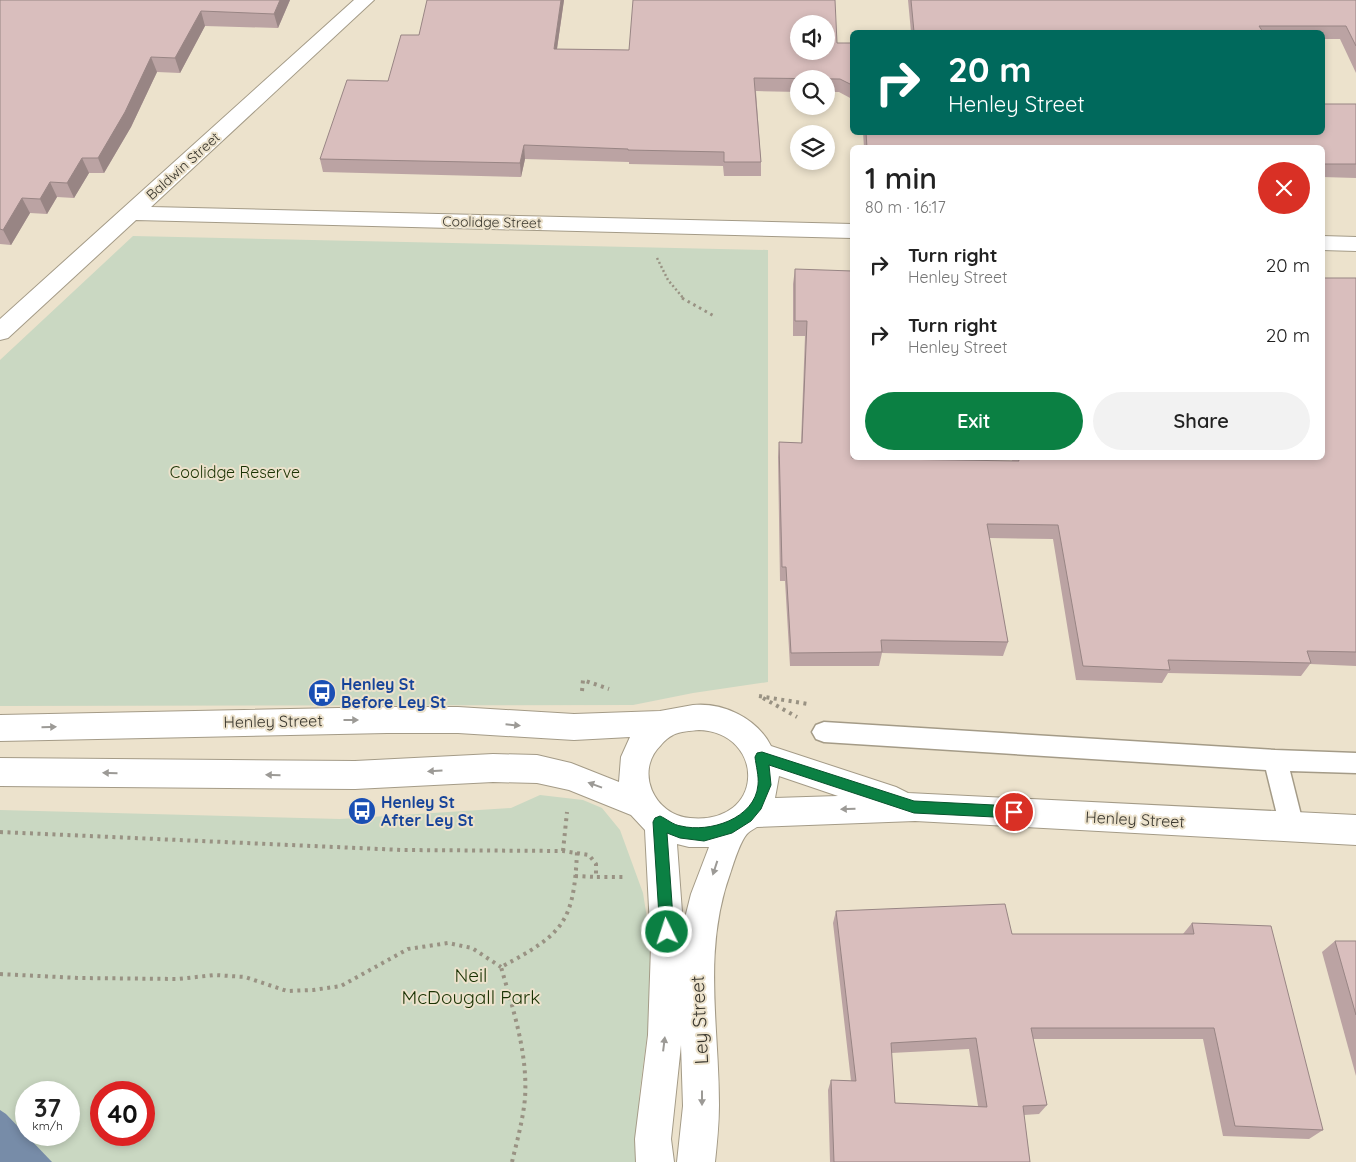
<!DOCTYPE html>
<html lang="en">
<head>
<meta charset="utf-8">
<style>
	body { margin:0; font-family:Quicksand,sans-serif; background:#f2f2f2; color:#222; height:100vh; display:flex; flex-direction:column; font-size:19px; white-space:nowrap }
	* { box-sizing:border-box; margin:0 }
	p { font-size:16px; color:#767676 }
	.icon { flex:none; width:28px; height:28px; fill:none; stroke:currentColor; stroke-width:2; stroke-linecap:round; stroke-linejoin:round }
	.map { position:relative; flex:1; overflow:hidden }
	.sheet { position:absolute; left:850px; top:145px; width:475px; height:315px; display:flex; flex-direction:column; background:#fff; border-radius:8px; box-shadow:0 2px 8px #0003 }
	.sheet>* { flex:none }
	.top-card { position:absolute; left:850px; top:30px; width:475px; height:105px; border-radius:8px; box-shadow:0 2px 8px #0003; background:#00695c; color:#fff; overflow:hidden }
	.tools { position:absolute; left:790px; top:15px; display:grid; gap:10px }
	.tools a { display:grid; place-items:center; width:45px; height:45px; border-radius:50%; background:#fff; box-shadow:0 2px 8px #0003; font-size:25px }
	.speed { position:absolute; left:15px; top:1081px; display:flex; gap:10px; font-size:25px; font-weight:700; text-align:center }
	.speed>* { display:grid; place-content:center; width:65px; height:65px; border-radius:50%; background:#fff; box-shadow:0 2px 8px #0003; line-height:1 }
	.speed small { font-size:12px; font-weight:400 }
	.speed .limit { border:8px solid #d22; background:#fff; color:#111 }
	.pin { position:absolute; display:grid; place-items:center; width:42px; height:42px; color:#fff; margin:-21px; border:2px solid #fff; border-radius:50%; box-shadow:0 1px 5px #0007 }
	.me { position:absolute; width:55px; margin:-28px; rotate:356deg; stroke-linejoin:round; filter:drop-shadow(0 0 4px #0008) }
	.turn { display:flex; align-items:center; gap:18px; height:105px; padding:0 15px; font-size:22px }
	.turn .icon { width:65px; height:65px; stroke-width:2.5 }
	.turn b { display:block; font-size:35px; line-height:42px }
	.round { display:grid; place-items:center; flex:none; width:52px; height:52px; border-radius:26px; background:#f2f2f2 }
	.headline { display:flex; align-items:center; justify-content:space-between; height:85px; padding:0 15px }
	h1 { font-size:30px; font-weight:600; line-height:38px }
	.cta { display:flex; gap:10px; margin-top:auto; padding:10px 15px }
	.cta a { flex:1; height:58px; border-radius:30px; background:#0b8043; color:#fff; font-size:20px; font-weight:600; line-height:58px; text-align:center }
	.cta a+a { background:#f2f2f2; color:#222 }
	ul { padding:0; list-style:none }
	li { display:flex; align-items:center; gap:15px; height:70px; padding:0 15px }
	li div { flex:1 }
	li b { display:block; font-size:19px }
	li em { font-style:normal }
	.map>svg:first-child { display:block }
	.green { fill:#cad8c2; fill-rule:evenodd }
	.water { fill:#778ca8 }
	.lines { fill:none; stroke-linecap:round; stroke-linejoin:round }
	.lane-casing { stroke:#a49b87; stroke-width:3 }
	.street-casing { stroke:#a49b87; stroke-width:2 }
	.secondary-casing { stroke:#a49b87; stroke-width:2 }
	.path-far2 { stroke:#999283; stroke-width:2.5; stroke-dasharray:2 2.5; stroke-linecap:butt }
	.path-far1 { stroke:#999283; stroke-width:3; stroke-dasharray:2.5 4; stroke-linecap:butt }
	.path { stroke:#999283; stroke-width:4; stroke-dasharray:3 4.5; stroke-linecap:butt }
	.lane { fill:#fff; fill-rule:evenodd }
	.street { fill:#fff; fill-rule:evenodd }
	.secondary { fill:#fff; fill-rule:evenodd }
	.wall { fill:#bba3a3; fill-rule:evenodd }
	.shaded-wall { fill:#988584 }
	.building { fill:#d9bebd; stroke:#988584; fill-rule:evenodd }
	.oneway { fill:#9c9a96 }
	.route { fill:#0b8043; stroke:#07532c }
	.labels { text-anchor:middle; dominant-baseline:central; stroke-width:4; stroke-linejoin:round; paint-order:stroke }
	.far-street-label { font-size:14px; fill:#39362d; stroke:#ece2cc }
	.park-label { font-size:16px; fill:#1a3303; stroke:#ece2cc }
	.transit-label { font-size:16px; font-weight:bold; fill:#164399; stroke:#ece2cc; text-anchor:start }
	.street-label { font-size:16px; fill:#39362d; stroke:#ece2cc }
	.near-park-label { font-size:19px; fill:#1a3303; stroke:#ece2cc }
	.near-street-label { font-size:19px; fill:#39362d; stroke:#ece2cc }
</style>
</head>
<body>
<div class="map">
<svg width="1356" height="1162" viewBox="0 0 1356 1162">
	<rect width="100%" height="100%" fill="#ece2cc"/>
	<g class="green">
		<polygon points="133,236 768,250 768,682 693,693 633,705 0,706 0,360"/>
		<path d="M540,795l43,5 19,8 18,22 23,63 8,50 1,54 -13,100 -1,65h-638v-352l340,9 171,-11zM26,1092h43v43h-43zM101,1092h43v43h-43z"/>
	</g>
	<polygon class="water" points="0,1110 6,1114 52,1162 0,1162"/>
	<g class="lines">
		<defs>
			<polygon id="lane" points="824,722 1275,750 1356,753 1356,773 1290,771 1304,827 1301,835 1292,838 1283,835 1280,827 1266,770 824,742 816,739 812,732 816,725"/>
			<g id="street">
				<polygon points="354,0 374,0 151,207 852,224 852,238 136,220 8,338 0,340 0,319"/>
				<polygon points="1322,236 1356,237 1356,251 1322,250"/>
			</g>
			<path id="secondary" d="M693,705c30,-3 64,13 78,41l125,41 12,6 448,22v30l-441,-24 -158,6c-3,2 -7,4 -9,6 -7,6 -14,29 -17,38 -29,79 -12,153 -12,234 0,19 -2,38 -4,57h-38l6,-56 -2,-61 -10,94 3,23h-38l-1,-23 13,-104 3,-88 -6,-117 -14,-15 -62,-25 -32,-7 -44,-1 -138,7 -355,-3v-28l355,3 138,-7 44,1 34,8 48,19 2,-25 9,-20 -56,3 -116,-7h-71l-387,8v-26l387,-8h71l116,7 86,-3zM699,730c66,2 68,95 -9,88 -36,-3 -56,-47 -29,-73 3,-4 8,-8 12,-10 7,-4 18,-4 26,-5zM779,776l59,20 -63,2zM677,844l12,3h20l-18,47 -8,32z"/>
		</defs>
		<use href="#lane" class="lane-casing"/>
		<use href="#street" class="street-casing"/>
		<use href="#secondary" class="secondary-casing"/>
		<polyline class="path-far2" points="657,258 668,280 684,299"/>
		<polyline class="path-far1" points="682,298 714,316"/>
		<g class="path">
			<polyline points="582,691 583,680 609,689"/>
			<polyline points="759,696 808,704"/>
			<polyline points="763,698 797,717"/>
			<polyline points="0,832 402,850 563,851 589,855 596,864 596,877 626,877"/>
			<polyline points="563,851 567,812"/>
			<polyline points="575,876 596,877"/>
			<polyline points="0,974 78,978 178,979 215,975 245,977 287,991 313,990 341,986 408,949 448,943 472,948 501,967"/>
			<path d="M512,1162c5,-21 11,-42 13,-64 3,-44 -12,-89 -24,-131 62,-33 73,-44 76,-115"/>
		</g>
		<use href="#lane" class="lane"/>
		<use href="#street" class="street"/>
		<use href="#secondary" class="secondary"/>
	</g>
	<g class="wall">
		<polygon points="0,0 290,0 278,28 205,26 180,73 157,72 131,127 104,173 89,173 74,198 57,197 47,214 30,213 11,245 0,244"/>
		<polygon points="564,0 557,49 629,50 837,43 852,43 852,99 839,92 826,92 826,79 799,79 799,92 756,91 761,162 761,176 724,176 723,166 629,164 629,162 525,159 521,177 323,172 320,159 388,81 419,35"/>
		<polygon points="908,0 1356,0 1356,73 1340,39 1322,39 1322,32 911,32"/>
		<polygon points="1356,104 1356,178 1322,177 1322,148 864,148 863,132 1322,132"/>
		<polygon points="795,269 852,458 888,459 1012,461 1012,458 1322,458 1356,278 1356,666 1310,664 1301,676 1168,673 1162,683 1076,680 1053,539 989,538 1008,642 1003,656 882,653 879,666 790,666 785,581 780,581 778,457 779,442 801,443 805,336 793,336 793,284"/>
		<path d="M836,911l176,23h171l9,-11 131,207 -14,9 -86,-3 -20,-97h-170l14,66 -8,9 -15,1 6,47h-200l-2,-72 3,-10 20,1 -18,-158zM969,1049l9,57 -83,-3 -4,-50z"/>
		<polygon points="1335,941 1356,941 1356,1076 1322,952"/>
	</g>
	<g class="shaded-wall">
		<polygon points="280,0 290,0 278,28 274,14"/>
		<polygon points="561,0 564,0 555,62 554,49"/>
		<polygon points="201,11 205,26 180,73 175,58"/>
		<polygon points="151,57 157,72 131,127 104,173 98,158"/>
		<polygon points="524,145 525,159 521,177 520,163"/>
		<polygon points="82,158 89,173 74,198 67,183"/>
		<polygon points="50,182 57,197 47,214 40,199"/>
		<polygon points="22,198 30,213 11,245 3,230"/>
	</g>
	<g class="building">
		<polygon points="0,0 280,0 274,14 201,11 175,58 151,57 125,112 98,158 82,158 67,183 50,182 40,199 22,198 3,230 0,229"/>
		<path d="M427,0h134l-7,49 75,1 4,-50h202l2,43h15v42l-12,-6 -86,-1 7,84h-37v-10l-96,-2v-1l-104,-4 -4,18 -200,-4 27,-79 41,1 13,-46h18zM799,24h27v27h-27z"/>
		<polygon points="911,0 1356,0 1356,46 1346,26 1259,26 1263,32 914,32"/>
		<polygon points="1322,104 1356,104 1356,164 1322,164 1322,148 867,148 866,132 1322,132"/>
		<polygon points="795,269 852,271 852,458 888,458 888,459 1019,461 1018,458 1322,458 1322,278 1356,278 1356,652 1307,651 1311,663 1168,660 1170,670 1083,666 1058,525 987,524 1008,642 881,640 882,652 791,653 786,567 782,567 779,442 802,443 807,321 795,321"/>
		<path d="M1005,904l7,30h182l-2,-11 79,3 52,204 -88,-4 -21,-98h-183l16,77 -24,1 7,56h-196l-3,-82 25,1 -20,-170zM976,1038l11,69 -92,-4 -4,-60z"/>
		<polygon points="1335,941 1356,941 1356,1015"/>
	</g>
	<defs><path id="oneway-solid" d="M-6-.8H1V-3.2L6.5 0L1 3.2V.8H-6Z" transform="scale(1.25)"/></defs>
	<g class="oneway">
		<use href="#oneway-solid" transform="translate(351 720)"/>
		<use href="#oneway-solid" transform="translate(513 725) rotate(6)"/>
		<use href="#oneway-solid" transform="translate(49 727) rotate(-2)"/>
		<use href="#oneway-solid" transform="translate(435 771) rotate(177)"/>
		<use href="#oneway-solid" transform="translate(110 773) rotate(-179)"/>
		<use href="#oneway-solid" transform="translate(273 775) rotate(-179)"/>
		<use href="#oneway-solid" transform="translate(595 785) rotate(-160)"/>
		<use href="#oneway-solid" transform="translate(848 809) rotate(178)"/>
		<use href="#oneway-solid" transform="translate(715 868) rotate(108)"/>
		<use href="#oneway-solid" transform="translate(664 1044) rotate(-83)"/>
		<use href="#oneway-solid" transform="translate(702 1098) rotate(90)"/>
	</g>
	<path class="route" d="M762,752l152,49 100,5 4,2 2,4 -2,4 -4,2 -100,-5 -145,-48 2,20 -10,24 -10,12 -19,12 -28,8 -24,-3 -13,-5 7,99 -2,4 -5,2 -5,-2 -2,-4 -7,-110 2,-4 5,-2c7,3 13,9 21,10 28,7 74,-7 77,-41 1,-9 -2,-19 -3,-28l2,-4z"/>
	<defs>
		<symbol id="bus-disc" viewBox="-11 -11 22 22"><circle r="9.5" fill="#1a4fb4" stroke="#ece2cc"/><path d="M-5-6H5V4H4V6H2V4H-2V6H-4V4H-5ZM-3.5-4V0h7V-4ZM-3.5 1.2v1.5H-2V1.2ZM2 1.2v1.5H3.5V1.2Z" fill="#fff"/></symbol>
	</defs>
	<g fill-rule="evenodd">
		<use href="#bus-disc" x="306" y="677" width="32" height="32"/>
		<use href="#bus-disc" x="346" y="795" width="32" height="32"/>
	</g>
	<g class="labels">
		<g class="far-street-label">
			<text transform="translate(183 166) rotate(-42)">Baldwin Street</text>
			<text transform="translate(492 222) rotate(1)">Coolidge Street</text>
		</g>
		<g class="park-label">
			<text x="235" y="472">Coolidge Reserve</text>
		</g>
		<g class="transit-label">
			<text x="341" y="684">Henley St<tspan x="341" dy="18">Before Ley St</tspan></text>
			<text x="381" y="802">Henley St<tspan x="381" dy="18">After Ley St</tspan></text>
		</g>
		<g class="street-label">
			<text transform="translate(273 721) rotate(-1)">Henley Street</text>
			<text transform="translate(1135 819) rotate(3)">Henley Street</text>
		</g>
		<g class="near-park-label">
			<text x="471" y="975">Neil<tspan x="471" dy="22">McDougall Park</tspan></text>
		</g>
		<g class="near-street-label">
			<text transform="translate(699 1020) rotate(-93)">Ley Street</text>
		</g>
	</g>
</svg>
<div class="tools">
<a><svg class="icon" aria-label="sound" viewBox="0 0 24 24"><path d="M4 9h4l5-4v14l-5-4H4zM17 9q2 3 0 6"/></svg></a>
<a><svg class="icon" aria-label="search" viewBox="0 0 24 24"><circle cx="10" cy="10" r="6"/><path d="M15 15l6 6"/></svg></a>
<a><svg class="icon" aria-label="layers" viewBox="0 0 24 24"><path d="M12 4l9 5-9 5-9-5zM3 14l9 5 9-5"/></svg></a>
</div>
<div class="speed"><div>37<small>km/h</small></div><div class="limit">40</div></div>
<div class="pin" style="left:1014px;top:812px;background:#d93025"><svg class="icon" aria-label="arrive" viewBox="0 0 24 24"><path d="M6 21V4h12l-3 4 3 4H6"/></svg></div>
<svg class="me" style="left:667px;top:932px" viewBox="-20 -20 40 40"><circle r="17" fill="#0b8043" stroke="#fff" stroke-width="3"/><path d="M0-11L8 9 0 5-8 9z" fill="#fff"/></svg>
<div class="top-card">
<div class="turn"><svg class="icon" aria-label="right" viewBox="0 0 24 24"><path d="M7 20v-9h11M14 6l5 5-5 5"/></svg><div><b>20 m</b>Henley Street</div></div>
</div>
<section class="sheet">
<div class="headline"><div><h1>1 min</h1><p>80 m · 16:17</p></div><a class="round" style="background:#d93025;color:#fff"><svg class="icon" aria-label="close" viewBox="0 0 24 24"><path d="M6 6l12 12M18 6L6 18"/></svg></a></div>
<ul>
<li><svg class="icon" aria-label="right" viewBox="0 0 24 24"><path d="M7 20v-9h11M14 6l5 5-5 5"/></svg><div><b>Turn right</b><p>Henley Street</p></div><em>20 m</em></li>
<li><svg class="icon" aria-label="right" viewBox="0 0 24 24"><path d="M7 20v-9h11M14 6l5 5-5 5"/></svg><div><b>Turn right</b><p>Henley Street</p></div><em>20 m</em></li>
</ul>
<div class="cta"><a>Exit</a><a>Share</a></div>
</section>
</div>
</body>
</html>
